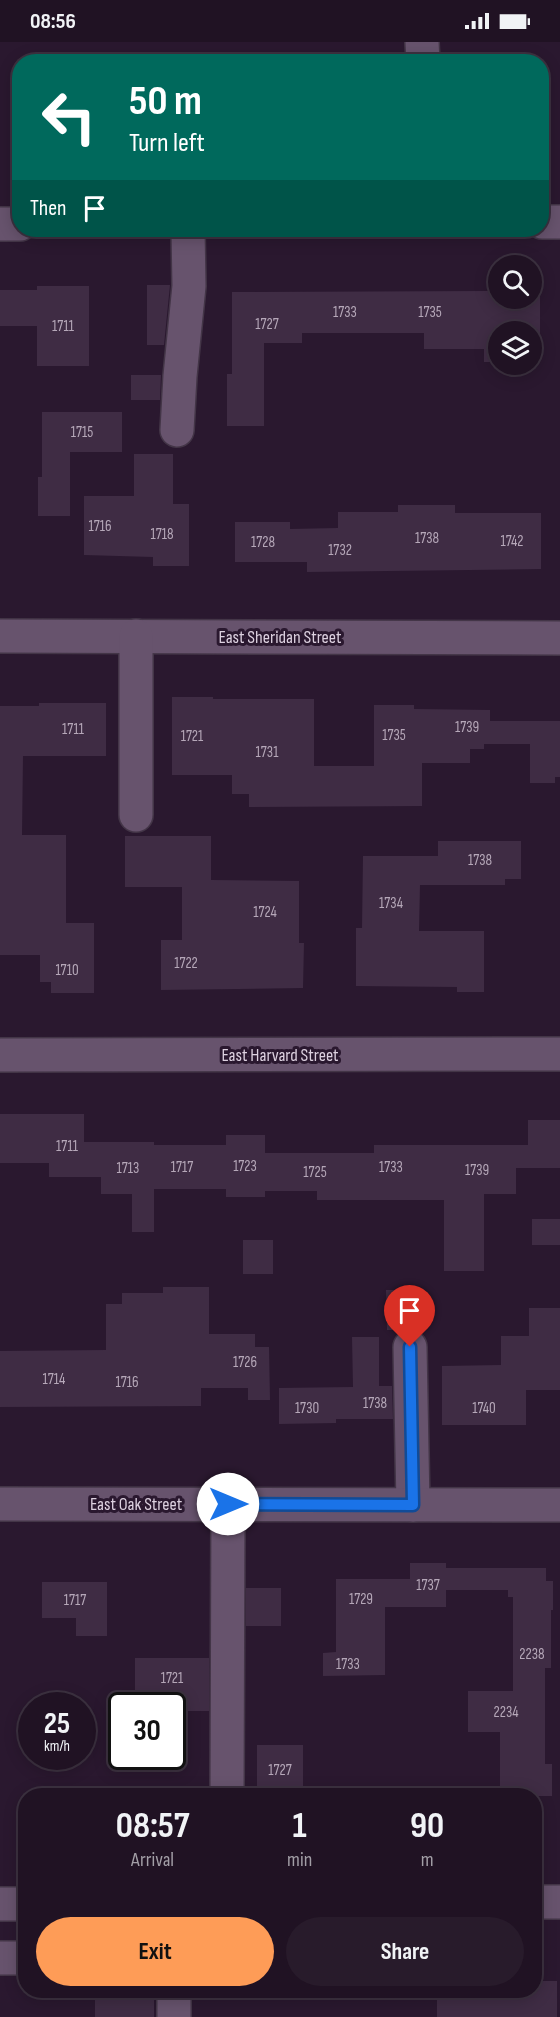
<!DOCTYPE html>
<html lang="en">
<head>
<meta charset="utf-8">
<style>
	body { margin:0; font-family:"Sofia Sans Condensed",sans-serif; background:#281b2b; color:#f1f3f6; height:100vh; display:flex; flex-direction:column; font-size:22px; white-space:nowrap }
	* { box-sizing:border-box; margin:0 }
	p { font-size:20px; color:#a29ea6 }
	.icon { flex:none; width:33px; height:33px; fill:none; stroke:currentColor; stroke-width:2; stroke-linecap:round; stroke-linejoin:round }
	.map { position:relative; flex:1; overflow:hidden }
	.panel { position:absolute; left:18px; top:1746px; width:524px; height:210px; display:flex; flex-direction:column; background:#201223; border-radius:24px; box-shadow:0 3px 15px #0003,0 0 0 2px #3d3241 }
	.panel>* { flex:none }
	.banner { position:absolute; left:12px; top:12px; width:537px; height:183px; border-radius:24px; box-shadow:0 3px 15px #0003,0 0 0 2px #3d3241; background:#00695c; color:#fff; overflow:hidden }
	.controls { position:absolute; left:488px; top:213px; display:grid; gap:12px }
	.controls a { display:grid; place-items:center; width:54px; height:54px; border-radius:50%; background:#201223; box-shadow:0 3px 15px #0003,0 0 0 2px #3d3241; font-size:30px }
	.speed { position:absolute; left:18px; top:1650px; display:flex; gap:12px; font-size:30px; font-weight:700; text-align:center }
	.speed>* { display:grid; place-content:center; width:78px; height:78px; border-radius:50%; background:#201223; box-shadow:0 3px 15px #0003,0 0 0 2px #3d3241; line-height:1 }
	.speed small { font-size:15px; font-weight:400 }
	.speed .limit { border:3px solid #111; border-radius:9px; background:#fff; color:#111 }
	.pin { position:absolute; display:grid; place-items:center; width:51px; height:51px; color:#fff; margin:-62px -26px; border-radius:50% 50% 50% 0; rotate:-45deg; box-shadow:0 0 6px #0007 }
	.pin .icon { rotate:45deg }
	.me { position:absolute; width:66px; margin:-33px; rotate:90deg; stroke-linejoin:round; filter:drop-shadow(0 0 4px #0008) }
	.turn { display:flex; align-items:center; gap:21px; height:126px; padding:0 18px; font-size:27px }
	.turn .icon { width:78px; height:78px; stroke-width:2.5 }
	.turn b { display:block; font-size:42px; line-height:51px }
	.then { display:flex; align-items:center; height:57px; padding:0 18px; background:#0003; gap:12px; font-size:22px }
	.eta { display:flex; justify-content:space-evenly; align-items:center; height:102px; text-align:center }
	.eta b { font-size:36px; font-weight:700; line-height:42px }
	.cta { display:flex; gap:12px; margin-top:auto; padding:12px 18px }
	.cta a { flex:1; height:69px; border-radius:36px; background:#fe9c57; color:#111; font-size:24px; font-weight:700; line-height:69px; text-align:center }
	.cta a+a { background:#281b2b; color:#f1f3f6 }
	.status { display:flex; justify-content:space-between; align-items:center; height:42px; padding:0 30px; background:#201223; direction:ltr }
	.status svg { height:16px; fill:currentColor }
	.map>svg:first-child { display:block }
	.building { fill:#3f2c44 }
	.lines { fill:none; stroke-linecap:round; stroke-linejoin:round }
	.minor-casing { stroke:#433547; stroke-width:36 }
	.minor { stroke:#67536d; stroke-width:33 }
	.route-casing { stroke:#114b97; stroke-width:15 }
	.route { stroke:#1a73e8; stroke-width:10 }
	.labels { text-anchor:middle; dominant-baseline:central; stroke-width:6; stroke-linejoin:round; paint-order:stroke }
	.number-label { font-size:15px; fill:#b6a8b9 }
	.street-label { font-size:18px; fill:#ddd1e0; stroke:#2a182f }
</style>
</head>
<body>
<div class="status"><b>08:56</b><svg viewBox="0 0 49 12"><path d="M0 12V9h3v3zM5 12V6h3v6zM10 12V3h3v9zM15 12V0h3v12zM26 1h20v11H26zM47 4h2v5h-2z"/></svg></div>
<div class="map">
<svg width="560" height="1975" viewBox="0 0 560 1975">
	<rect width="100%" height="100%" fill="#2a182f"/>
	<g class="building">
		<polygon points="147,243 170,243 164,303 147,303"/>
		<polygon points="37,244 89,244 89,324 37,324 37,284 0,284 0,248 37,248"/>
		<polygon points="484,249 498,249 498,256 531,256 531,249 540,249 540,320 531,320 531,290 498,290 498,320 484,320 484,307 424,307 424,291 302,291 302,301 264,301 264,384 227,384 227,332 232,332 232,250"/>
		<polygon points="131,333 161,333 160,358 131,358"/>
		<polygon points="42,370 122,370 122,410 70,410 70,474 38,474 38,435 42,435"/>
		<polygon points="134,412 173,412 173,462 189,462 189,524 153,524 153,515 84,513 84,454 134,454"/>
		<polygon points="398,463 455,463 455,471 541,471 541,527 307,530 307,520 235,520 235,480 290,480 290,487 338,486 338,470 398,470"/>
		<polygon points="172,655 213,655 213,657 314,657 314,724 374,724 374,663 414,663 414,667 490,668 490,679 560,679 560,735 555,735 555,741 530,741 530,702 484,702 484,707 470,707 470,721 422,721 422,764 249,765 249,752 232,752 232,733 172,733"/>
		<polygon points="39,661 106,661 106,714 23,714 22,793 66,793 66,881 94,881 94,951 51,951 51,940 40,940 40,913 0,913 0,664 39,664"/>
		<polygon points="125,794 211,794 211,838 299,839 299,901 304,901 303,946 161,948 161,898 182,898 182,845 125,845"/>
		<polygon points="438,799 521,799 521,837 505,837 505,843 420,843 419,889 484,889 484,950 457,950 457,945 356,944 356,886 362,886 363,814 438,814"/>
		<polygon points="0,1072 84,1072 84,1100 154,1100 154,1103 226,1103 226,1093 265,1093 265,1111 374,1111 374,1103 528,1103 528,1078 560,1078 560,1126 516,1126 516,1152 484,1152 484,1229 444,1229 444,1158 317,1158 317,1149 265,1149 265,1155 226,1155 226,1147 154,1147 154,1190 132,1190 132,1152 101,1152 101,1135 49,1135 49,1121 0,1121"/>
		<rect x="532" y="1177" width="28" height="26"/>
		<rect x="243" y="1198" width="30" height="34"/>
		<polygon points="163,1245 209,1245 209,1292 255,1292 255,1305 269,1305 270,1358 248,1358 248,1346 201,1346 201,1364 0,1365 0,1309 106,1308 106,1262 122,1262 122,1251 163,1251"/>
		<polygon points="386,1248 418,1248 418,1288 387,1288"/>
		<polygon points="529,1266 560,1266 560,1348 526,1348 526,1383 442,1383 442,1324 501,1323 501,1294 529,1294"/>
		<polygon points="352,1295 379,1295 379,1344 392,1344 393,1377 336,1377 336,1381 279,1382 279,1346 353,1345"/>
		<polygon points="410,1521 446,1521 446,1526 546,1526 546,1539 553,1539 553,1568 551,1568 551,1626 545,1626 545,1722 552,1722 552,1754 500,1754 500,1690 468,1690 468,1649 513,1649 513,1555 508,1555 508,1548 446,1548 446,1565 385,1565 385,1633 323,1634 323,1611 336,1610 336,1537 410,1537"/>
		<polygon points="42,1540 107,1540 107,1594 76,1594 76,1576 42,1576"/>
		<rect x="246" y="1546" width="35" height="38"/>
		<polygon points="135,1616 209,1616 209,1669 172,1669 172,1664 156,1664 156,1657 135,1657"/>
		<rect x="257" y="1703" width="46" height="51"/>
		<polygon points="534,1939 557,1939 557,1975 437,1975 437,1948 534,1948"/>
		<rect x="95" y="1948" width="59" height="27"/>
	</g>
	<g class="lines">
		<defs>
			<g id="minor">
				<polyline points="422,0 423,20"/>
				<polyline points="542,180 560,180"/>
				<polyline points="0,182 20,182"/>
				<polyline points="177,388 180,334 189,244 188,188"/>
				<polyline points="0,594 560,596"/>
				<polyline points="136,594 136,773"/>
				<polyline points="0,1013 560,1012"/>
				<polyline points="410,1305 413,1463"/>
				<polyline points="0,1462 560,1463"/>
				<polyline points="227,1754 228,1462"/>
				<polyline points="534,1860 560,1860"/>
				<polyline points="0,1862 26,1862"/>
				<polyline points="0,1916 26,1916"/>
				<polyline points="174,1948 174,1975"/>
			</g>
		</defs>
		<use href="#minor" class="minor-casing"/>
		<use href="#minor" class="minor"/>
	</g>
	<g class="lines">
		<defs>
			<polyline id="route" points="228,1462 413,1463 410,1305"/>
		</defs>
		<use href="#route" class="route-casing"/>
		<use href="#route" class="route"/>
	</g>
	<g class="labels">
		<g class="number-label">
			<text x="345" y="270">1733</text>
			<text x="430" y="270">1735</text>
			<text x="267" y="282">1727</text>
			<text x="63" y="284">1711</text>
			<text x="82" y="390">1715</text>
			<text x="100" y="484">1716</text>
			<text x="162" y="492">1718</text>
			<text x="427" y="496">1738</text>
			<text x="512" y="499">1742</text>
			<text x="263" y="500">1728</text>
			<text x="340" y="508">1732</text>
			<text x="467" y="685">1739</text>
			<text x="73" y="687">1711</text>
			<text x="394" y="693">1735</text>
			<text x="192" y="694">1721</text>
			<text x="267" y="710">1731</text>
			<text x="480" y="818">1738</text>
			<text x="391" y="861">1734</text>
			<text x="265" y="870">1724</text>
			<text x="186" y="921">1722</text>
			<text x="67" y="928">1710</text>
			<text x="67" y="1104">1711</text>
			<text x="245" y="1124">1723</text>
			<text x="182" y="1125">1717</text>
			<text x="391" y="1125">1733</text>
			<text x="128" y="1126">1713</text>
			<text x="477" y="1128">1739</text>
			<text x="315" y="1130">1725</text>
			<text x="245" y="1320">1726</text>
			<text x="54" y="1337">1714</text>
			<text x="127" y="1340">1716</text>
			<text x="375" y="1361">1738</text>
			<text x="307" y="1366">1730</text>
			<text x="484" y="1366">1740</text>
			<text x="428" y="1543">1737</text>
			<text x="361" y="1557">1729</text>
			<text x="75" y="1558">1717</text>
			<text x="532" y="1612">2238</text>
			<text x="348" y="1622">1733</text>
			<text x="172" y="1636">1721</text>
			<text x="506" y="1670">2234</text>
			<text x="280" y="1728">1727</text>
		</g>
		<g class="street-label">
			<text x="280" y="595">East Sheridan Street</text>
			<text x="280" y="1013">East Harvard Street</text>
			<text x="136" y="1462">East Oak Street</text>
		</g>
	</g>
</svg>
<div class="controls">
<a><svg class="icon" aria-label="search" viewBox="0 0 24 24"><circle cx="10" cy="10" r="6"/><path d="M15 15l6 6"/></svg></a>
<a><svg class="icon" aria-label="layers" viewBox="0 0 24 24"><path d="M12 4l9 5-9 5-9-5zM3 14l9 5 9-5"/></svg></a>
</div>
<div class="speed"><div>25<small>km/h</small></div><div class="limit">30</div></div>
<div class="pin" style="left:410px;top:1305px;background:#d93025"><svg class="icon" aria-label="arrive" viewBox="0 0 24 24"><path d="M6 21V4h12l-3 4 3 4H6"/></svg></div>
<svg class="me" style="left:228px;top:1462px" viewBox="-20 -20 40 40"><circle r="19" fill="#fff"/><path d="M0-13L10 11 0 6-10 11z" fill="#1a73e8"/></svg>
<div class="banner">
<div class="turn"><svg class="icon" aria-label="left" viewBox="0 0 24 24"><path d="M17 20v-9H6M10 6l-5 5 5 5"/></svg><div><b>50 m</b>Turn left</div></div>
<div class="then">Then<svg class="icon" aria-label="arrive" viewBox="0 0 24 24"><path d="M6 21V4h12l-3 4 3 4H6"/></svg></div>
</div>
<section class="panel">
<div class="eta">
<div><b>08:57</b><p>Arrival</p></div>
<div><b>1</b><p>min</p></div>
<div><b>90</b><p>m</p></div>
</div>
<div class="cta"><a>Exit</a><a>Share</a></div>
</section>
</div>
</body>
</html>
